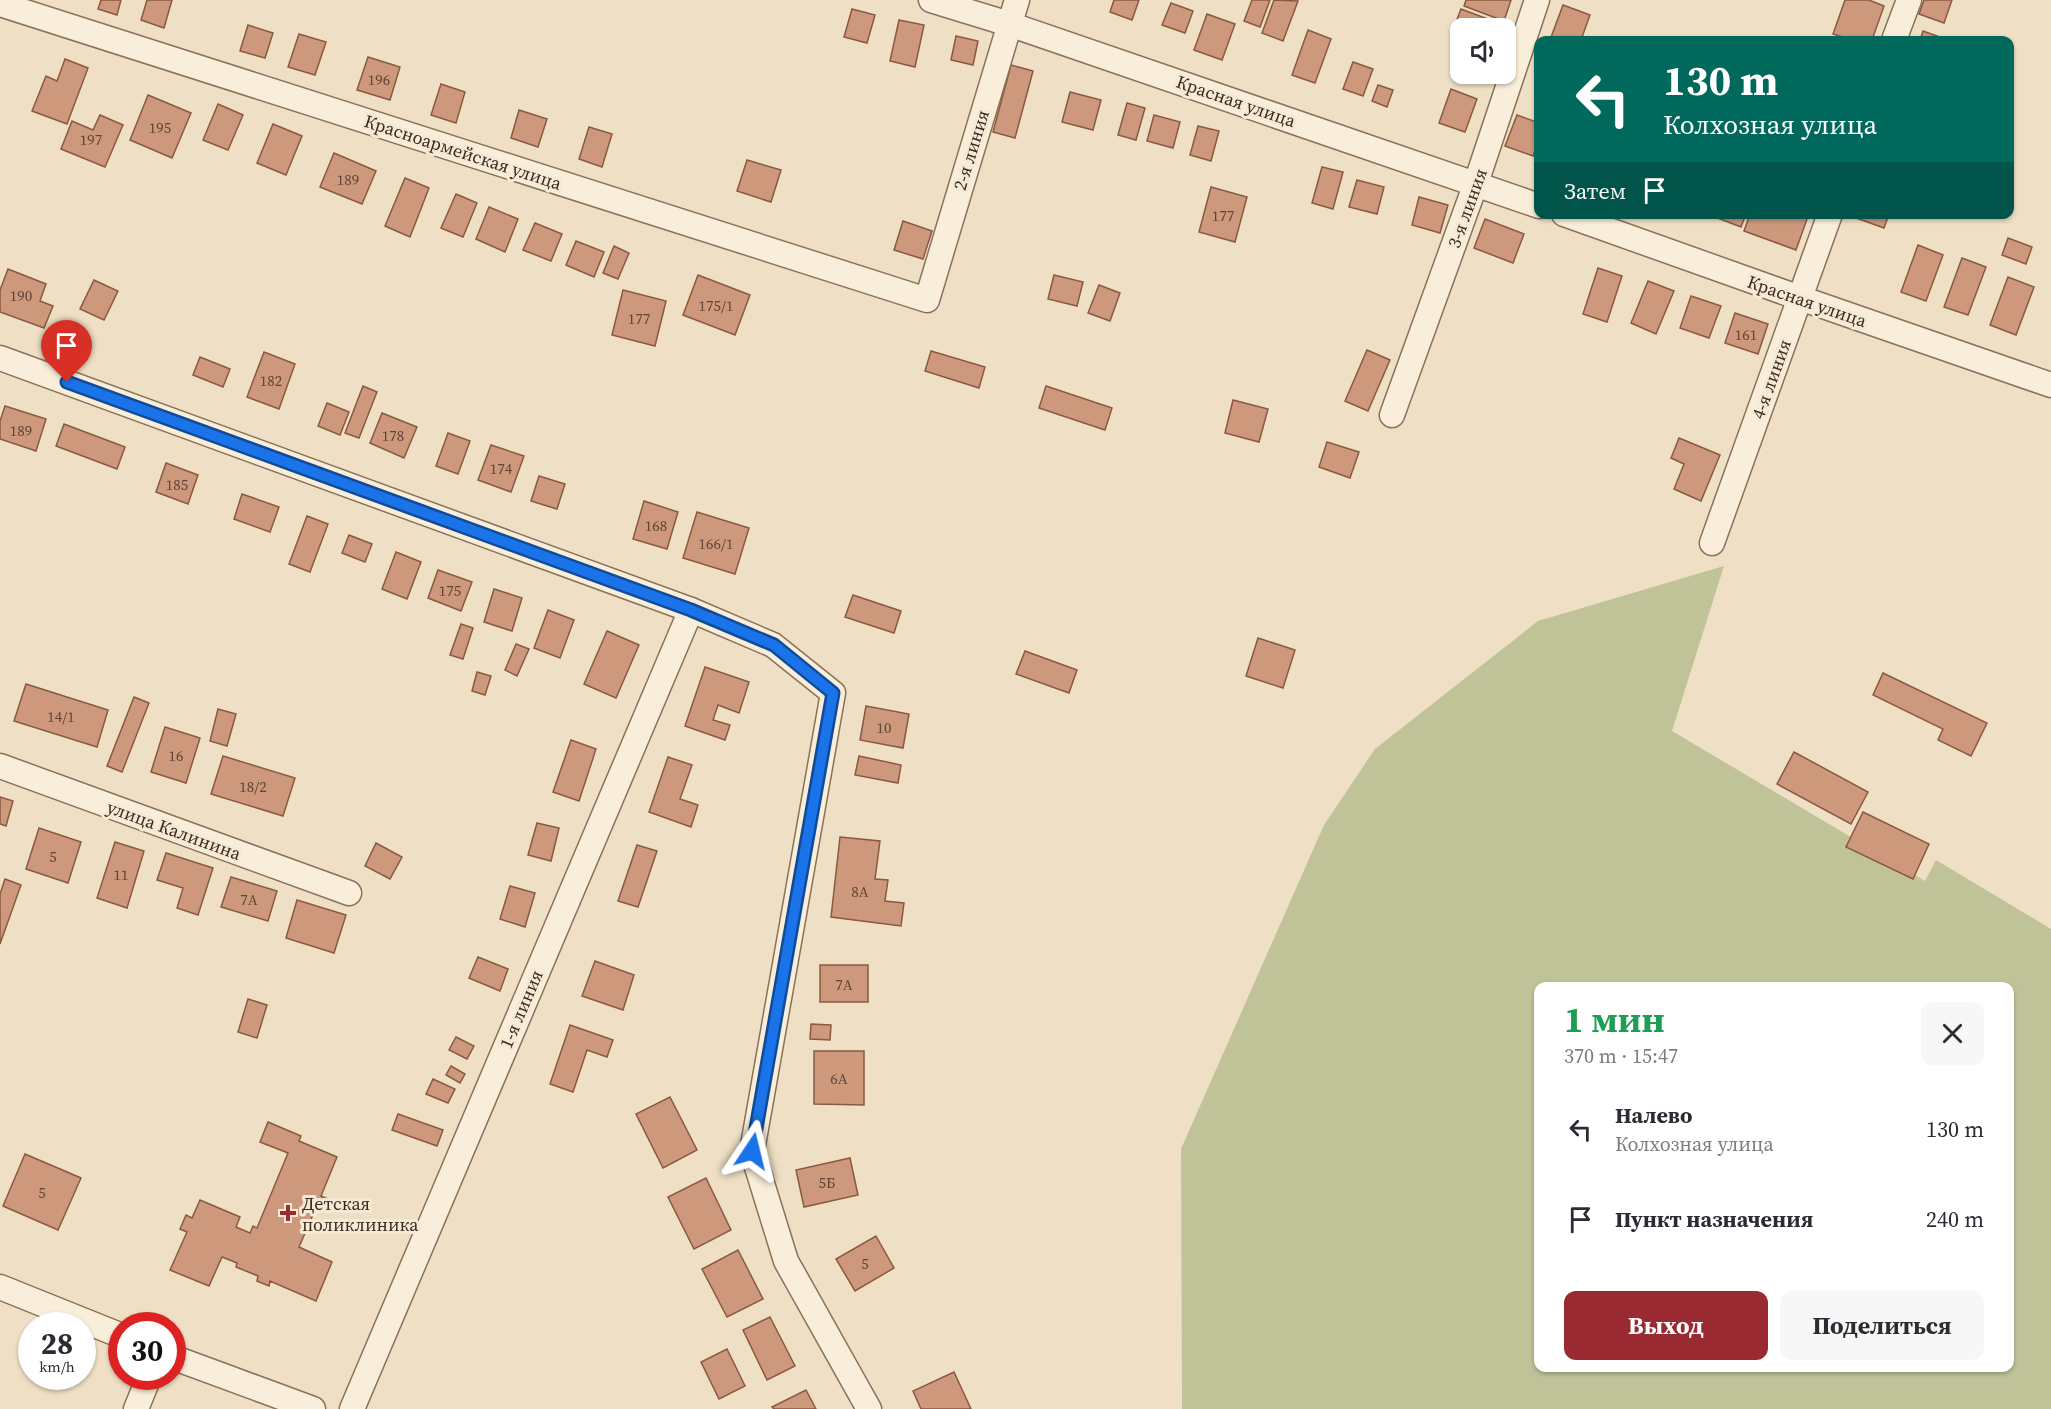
<!DOCTYPE html>
<html lang="ru">
<head>
<meta charset="utf-8">
<style>
	body { margin:0; font-family:"Source Serif 4",serif; background:#f7f7f7; color:#2b2b33; height:100vh; display:flex; flex-direction:column; font-size:22px; white-space:nowrap }
	* { box-sizing:border-box; margin:0 }
	p { font-size:20px; color:#7c7c81 }
	.icon { flex:none; width:33px; height:33px; fill:none; stroke:currentColor; stroke-width:2; stroke-linecap:round; stroke-linejoin:round }
	.map { position:relative; flex:1; overflow:hidden }
	.details { position:absolute; left:1534px; top:982px; width:480px; height:390px; display:flex; flex-direction:column; background:#fff; border-radius:12px; box-shadow:0 2px 4px #0004 }
	.details>* { flex:none }
	.hud { position:absolute; left:1534px; top:36px; width:480px; height:183px; border-radius:12px; box-shadow:0 2px 4px #0004; background:#00695c; color:#fff; overflow:hidden }
	.buttons { position:absolute; left:1450px; top:18px; display:grid; gap:12px }
	.buttons a { display:grid; place-items:center; width:66px; height:66px; border-radius:12px; background:#fff; box-shadow:0 2px 4px #0004; font-size:30px }
	.speed { position:absolute; left:18px; top:1312px; display:flex; gap:12px; font-size:30px; font-weight:700; text-align:center }
	.speed>* { display:grid; place-content:center; width:78px; height:78px; border-radius:50%; background:#fff; box-shadow:0 2px 4px #0004; line-height:1 }
	.speed small { font-size:15px; font-weight:400 }
	.speed .limit { border:9px solid #d22; background:#fff; color:#111 }
	.pin { position:absolute; display:grid; place-items:center; width:51px; height:51px; color:#fff; margin:-62px -26px; border-radius:50% 50% 50% 0; rotate:-45deg; box-shadow:0 0 6px #0007 }
	.pin .icon { rotate:45deg }
	.me { position:absolute; width:66px; margin:-33px; rotate:10deg; stroke-linejoin:round; filter:drop-shadow(0 0 4px #0008) }
	.turn { display:flex; align-items:center; gap:21px; height:126px; padding:0 30px; font-size:27px }
	.turn .icon { width:78px; height:78px; stroke-width:2.5 }
	.turn b { display:block; font-size:42px; line-height:51px }
	.then { display:flex; align-items:center; height:57px; padding:0 30px; background:#0003; gap:12px; font-size:22px }
	.round { display:grid; place-items:center; flex:none; width:63px; height:63px; border-radius:12px; background:#f7f7f7 }
	.head { display:flex; align-items:center; justify-content:space-between; height:102px; padding:0 30px }
	h1 { font-size:36px; font-weight:700; line-height:45px; color:#1e9e55 }
	.primary-button { display:flex; gap:12px; margin-top:auto; padding:12px 30px }
	.primary-button a { flex:1; height:69px; border-radius:12px; background:#9a2a32; color:#fff; font-size:24px; font-weight:700; line-height:69px; text-align:center }
	.primary-button a+a { background:#f7f7f7; color:#2b2b33 }
	ul { padding:0; list-style:none }
	li { display:flex; align-items:center; gap:18px; height:90px; padding:0 30px }
	li div { flex:1 }
	li b { display:block; font-size:22px }
	li em { font-style:normal }
	.map>svg:first-child { display:block }
	.cemetery { fill:#c0c298; fill-rule:evenodd }
	.building { fill:#cd987b; stroke:#8a5940; stroke-width:1.5 }
	.lines { fill:none; stroke-linecap:round; stroke-linejoin:round }
	.street-casing { stroke:#8a715b; stroke-width:27 }
	.street { stroke:#f9eed9; stroke-width:24 }
	.route-casing { stroke:#114b97; stroke-width:15 }
	.route { stroke:#1a73e8; stroke-width:10 }
	.poi-dot { fill:#9a2a32; stroke:#f6ead5; stroke-width:2 }
	.labels { text-anchor:middle; dominant-baseline:central; stroke-width:6; stroke-linejoin:round; paint-order:stroke }
	.number-label { font-size:15px; fill:#5f4636 }
	.street-label { font-size:18px; fill:#3a2a1f; stroke:#f6ead5 }
	.poi-label { font-size:18px; fill:#3a2a1f; stroke:#f6ead5; text-anchor:start }
</style>
</head>
<body>
<div class="map">
<svg width="2051" height="1409" viewBox="0 0 2051 1409">
	<rect width="100%" height="100%" fill="#efe0c5"/>
	<path class="cemetery" d="M1724,566l-52,165 253,150 11,-21 115,69v480h-869l-1,-260 143,-324 51,-76 163,-128zM1539,987h471v381h-471z"/>
	<g class="building">
		<polygon points="101,0 121,0 117,15 98,9"/>
		<polygon points="147,0 172,0 164,28 141,20"/>
		<polygon points="1114,0 1139,0 1132,20 1110,12"/>
		<polygon points="1252,0 1270,0 1260,27 1244,21"/>
		<polygon points="1274,0 1298,1 1283,41 1262,33"/>
		<polygon points="1466,0 1511,0 1504,21 1464,6"/>
		<polygon points="1845,0 1869,0 1884,6 1872,40 1852,40 1833,34"/>
		<polygon points="1924,0 1952,0 1944,23 1919,14"/>
		<polygon points="1171,3 1193,11 1185,33 1162,25"/>
		<polygon points="1563,5 1590,15 1581,40 1550,40"/>
		<polygon points="852,9 875,15 867,43 844,37"/>
		<polygon points="1461,9 1501,24 1499,28 1461,28 1461,39 1451,35"/>
		<polygon points="1207,14 1235,24 1222,60 1194,50"/>
		<polygon points="899,20 924,25 915,67 890,61"/>
		<polygon points="248,25 273,33 265,58 240,51"/>
		<polygon points="1308,30 1331,39 1315,83 1292,75"/>
		<polygon points="1923,31 1948,40 1920,40"/>
		<polygon points="299,34 326,42 315,75 288,67"/>
		<polygon points="956,36 978,41 973,65 951,60"/>
		<polygon points="368,57 400,67 390,100 357,90"/>
		<polygon points="65,59 88,68 67,124 32,111 46,76 57,81"/>
		<polygon points="1353,62 1373,69 1363,96 1343,89"/>
		<polygon points="1011,65 1033,71 1015,138 993,132"/>
		<polygon points="441,84 465,92 456,123 431,115"/>
		<polygon points="1378,85 1393,90 1387,107 1372,101"/>
		<polygon points="1451,89 1477,99 1465,132 1439,123"/>
		<polygon points="1070,92 1101,100 1093,130 1062,122"/>
		<polygon points="148,95 191,113 172,158 130,140"/>
		<polygon points="1127,103 1145,108 1136,140 1118,135"/>
		<polygon points="218,104 243,115 228,150 203,140"/>
		<polygon points="519,110 547,119 538,147 511,138"/>
		<polygon points="100,115 123,125 105,167 61,149 72,121 93,130"/>
		<polygon points="1154,115 1180,122 1173,148 1147,141"/>
		<polygon points="1517,115 1539,123 1539,140 1533,156 1505,146"/>
		<polygon points="273,124 302,136 286,175 257,163"/>
		<polygon points="1198,126 1219,131 1211,161 1190,155"/>
		<polygon points="589,127 612,134 602,167 579,159"/>
		<polygon points="334,153 376,171 362,204 320,187"/>
		<polygon points="747,160 781,170 771,202 737,191"/>
		<polygon points="1322,167 1343,172 1333,209 1312,203"/>
		<polygon points="405,178 429,188 410,237 385,226"/>
		<polygon points="1357,180 1384,187 1377,214 1349,207"/>
		<polygon points="1211,187 1247,197 1235,242 1199,232"/>
		<polygon points="456,194 477,203 463,237 441,228"/>
		<polygon points="1419,197 1448,205 1440,233 1412,225"/>
		<polygon points="489,207 518,219 505,252 476,239"/>
		<polygon points="1707,214 1746,214 1741,227"/>
		<polygon points="1750,214 1795,214 1807,219 1796,250 1744,231"/>
		<polygon points="1857,214 1889,214 1884,228 1856,218"/>
		<polygon points="1485,219 1524,234 1513,263 1474,248"/>
		<polygon points="903,221 932,231 923,259 894,250"/>
		<polygon points="535,223 562,234 551,261 523,250"/>
		<polygon points="2008,238 2032,247 2026,264 2002,255"/>
		<polygon points="576,241 604,252 594,277 566,265"/>
		<polygon points="1918,245 1943,255 1926,301 1901,292"/>
		<polygon points="614,246 629,253 618,279 603,273"/>
		<polygon points="1962,258 1986,267 1968,315 1944,307"/>
		<polygon points="1598,268 1622,276 1607,322 1583,314"/>
		<polygon points="8,269 46,284 40,301 53,306 44,328 0,312 0,290"/>
		<polygon points="698,275 750,295 735,335 683,315"/>
		<polygon points="1054,275 1083,282 1077,306 1048,299"/>
		<polygon points="2008,277 2034,287 2016,335 1990,325"/>
		<polygon points="94,280 118,291 104,320 80,309"/>
		<polygon points="1648,281 1674,291 1656,334 1631,323"/>
		<polygon points="1099,285 1120,293 1110,321 1088,313"/>
		<polygon points="623,290 666,301 655,346 612,335"/>
		<polygon points="1691,296 1721,306 1709,338 1680,328"/>
		<polygon points="1735,313 1768,324 1758,354 1725,343"/>
		<polygon points="1367,350 1390,360 1368,411 1345,401"/>
		<polygon points="931,351 985,367 979,388 925,371"/>
		<polygon points="264,352 295,364 279,409 247,397"/>
		<polygon points="200,357 230,369 223,387 193,375"/>
		<polygon points="363,386 377,392 359,438 345,433"/>
		<polygon points="1046,386 1112,408 1105,430 1039,408"/>
		<polygon points="1233,400 1268,409 1259,442 1225,433"/>
		<polygon points="327,403 349,412 340,435 318,426"/>
		<polygon points="5,406 46,419 36,451 0,439 0,421"/>
		<polygon points="382,413 417,427 404,458 370,443"/>
		<polygon points="64,424 125,447 117,469 56,446"/>
		<polygon points="448,433 470,441 458,474 436,466"/>
		<polygon points="1679,438 1720,455 1701,501 1674,489 1684,464 1671,458"/>
		<polygon points="1327,442 1359,452 1350,478 1319,467"/>
		<polygon points="491,445 524,456 511,492 478,480"/>
		<polygon points="166,463 198,475 188,504 156,492"/>
		<polygon points="539,476 565,484 557,509 531,501"/>
		<polygon points="242,494 279,507 270,532 234,519"/>
		<polygon points="644,501 678,512 667,549 633,539"/>
		<polygon points="697,512 749,528 735,574 683,558"/>
		<polygon points="307,516 328,524 310,572 289,564"/>
		<polygon points="349,535 372,544 365,562 342,553"/>
		<polygon points="396,552 421,562 407,599 382,589"/>
		<polygon points="438,570 472,582 461,611 428,598"/>
		<polygon points="494,589 522,598 512,631 484,622"/>
		<polygon points="853,595 901,611 894,633 845,617"/>
		<polygon points="548,610 574,620 560,658 534,648"/>
		<polygon points="461,624 473,628 463,659 450,655"/>
		<polygon points="607,631 639,645 616,698 584,684"/>
		<polygon points="1258,638 1295,650 1283,688 1246,676"/>
		<polygon points="516,644 529,649 517,676 505,670"/>
		<polygon points="1025,651 1077,670 1069,693 1016,674"/>
		<polygon points="705,667 749,682 739,713 718,705 713,720 730,725 725,740 685,726"/>
		<polygon points="477,672 491,676 485,695 472,691"/>
		<polygon points="1883,673 1987,723 1971,756 1938,740 1943,729 1873,695"/>
		<polygon points="26,684 108,710 97,747 14,721"/>
		<polygon points="134,697 149,703 122,772 107,766"/>
		<polygon points="866,706 909,714 903,748 860,740"/>
		<polygon points="218,709 236,714 227,746 210,741"/>
		<polygon points="165,727 200,738 186,783 151,772"/>
		<polygon points="571,740 596,749 579,801 553,792"/>
		<polygon points="1794,752 1868,792 1851,824 1777,784"/>
		<polygon points="223,756 295,778 283,816 211,794"/>
		<polygon points="859,756 901,765 898,783 855,775"/>
		<polygon points="668,757 692,765 680,799 698,805 691,827 649,812"/>
		<polygon points="0,797 13,801 6,826 0,824"/>
		<polygon points="1863,812 1929,844 1913,879 1846,847"/>
		<polygon points="537,823 559,828 551,861 528,855"/>
		<polygon points="39,828 81,842 68,883 26,869"/>
		<polygon points="840,837 880,841 875,879 888,880 885,901 904,903 901,926 831,917"/>
		<polygon points="115,842 144,851 127,908 97,898"/>
		<polygon points="376,843 402,857 390,879 365,866"/>
		<polygon points="637,845 657,851 638,907 618,901"/>
		<polygon points="166,853 213,868 198,915 177,908 183,888 157,880"/>
		<polygon points="231,877 277,891 268,921 221,907"/>
		<polygon points="5,879 21,885 0,944 0,894"/>
		<polygon points="510,886 535,893 525,927 500,919"/>
		<polygon points="297,900 346,915 334,953 286,938"/>
		<polygon points="478,957 508,969 500,991 469,978"/>
		<polygon points="595,961 634,975 623,1010 582,996"/>
		<rect x="820" y="965" width="48" height="37"/>
		<polygon points="248,999 267,1005 257,1038 238,1032"/>
		<polygon points="811,1024 831,1025 830,1040 810,1039"/>
		<polygon points="570,1025 613,1040 607,1057 587,1050 573,1092 550,1084"/>
		<polygon points="456,1037 474,1046 467,1059 449,1050"/>
		<polygon points="814,1051 864,1051 864,1105 814,1104"/>
		<polygon points="451,1066 465,1074 460,1083 446,1075"/>
		<polygon points="433,1079 455,1089 448,1103 426,1094"/>
		<polygon points="670,1097 697,1150 663,1168 636,1114"/>
		<polygon points="398,1114 443,1130 437,1146 392,1130"/>
		<polygon points="268,1122 301,1136 299,1141 337,1157 321,1196 328,1199 323,1211 316,1208 299,1247 332,1262 316,1301 270,1281 269,1286 257,1281 258,1276 236,1267 237,1263 222,1257 209,1286 170,1270 187,1232 180,1229 186,1215 192,1218 200,1200 240,1217 236,1227 250,1233 253,1226 257,1228 288,1153 260,1142"/>
		<polygon points="25,1154 81,1178 58,1230 3,1206"/>
		<polygon points="850,1158 858,1195 804,1207 796,1170"/>
		<polygon points="706,1178 731,1230 694,1249 668,1197"/>
		<polygon points="876,1236 894,1268 855,1291 836,1259"/>
		<polygon points="738,1250 763,1299 727,1317 702,1269"/>
		<polygon points="770,1317 795,1366 767,1380 743,1330"/>
		<polygon points="727,1349 745,1386 719,1399 701,1362"/>
		<polygon points="954,1372 971,1409 921,1409 913,1391"/>
		<polygon points="806,1390 816,1409 774,1409 772,1407"/>
	</g>
	<g class="lines">
		<defs>
			<g id="street">
				<polyline points="931,0 1009,24 1539,206"/>
				<polyline points="0,4 927,300 1017,0"/>
				<polyline points="1894,40 1909,0"/>
				<polyline points="1564,214 1800,298 2051,385"/>
				<polyline points="0,358 691,610 773,645 833,693 752,1151 786,1261 869,1409"/>
				<polyline points="1392,415 1476,183 1537,0"/>
				<polyline points="1712,543 1830,214"/>
				<polyline points="0,766 349,893"/>
				<polyline points="0,1287 122,1336"/>
				<polyline points="172,1357 313,1409"/>
				<polyline points="136,1409 149,1377"/>
				<polyline points="352,1409 691,610"/>
			</g>
		</defs>
		<use href="#street" class="street-casing"/>
		<use href="#street" class="street"/>
	</g>
	<g class="lines">
		<defs>
			<polyline id="route" points="67,382 691,610 774,645 833,693 752,1151"/>
		</defs>
		<use href="#route" class="route-casing"/>
		<use href="#route" class="route"/>
	</g>
	<path class="poi-dot" d="M285 1204h6v6h6v6h-6v6h-6v-6h-6v-6h6z"/>
	<g class="labels">
		<g class="number-label">
			<text x="379" y="79">196</text>
			<text x="160" y="127">195</text>
			<text x="91" y="139">197</text>
			<text x="348" y="179">189</text>
			<text x="1223" y="215">177</text>
			<text x="21" y="295">190</text>
			<text x="716" y="305">175/1</text>
			<text x="639" y="318">177</text>
			<text x="1746" y="334">161</text>
			<text x="271" y="380">182</text>
			<text x="21" y="430">189</text>
			<text x="393" y="435">178</text>
			<text x="501" y="468">174</text>
			<text x="177" y="484">185</text>
			<text x="656" y="525">168</text>
			<text x="716" y="543">166/1</text>
			<text x="450" y="590">175</text>
			<text x="61" y="716">14/1</text>
			<text x="884" y="727">10</text>
			<text x="176" y="755">16</text>
			<text x="253" y="786">18/2</text>
			<text x="53" y="856">5</text>
			<text x="121" y="874">11</text>
			<text x="860" y="891">8А</text>
			<text x="249" y="899">7А</text>
			<text x="844" y="984">7А</text>
			<text x="839" y="1078">6А</text>
			<text x="827" y="1182">5Б</text>
			<text x="42" y="1192">5</text>
			<text x="865" y="1263">5</text>
		</g>
		<g class="street-label">
			<text transform="translate(1236 101) rotate(19)">Красная улица</text>
			<text transform="translate(971 150) rotate(-73)">2-я линия</text>
			<text transform="translate(463 152) rotate(18)">Красноармейская улица</text>
			<text transform="translate(1467 208) rotate(-70)">3-я линия</text>
			<text transform="translate(1807 301) rotate(19)">Красная улица</text>
			<text transform="translate(1771 379) rotate(-70)">4-я линия</text>
			<text transform="translate(174 830) rotate(20)">улица Калинина</text>
			<text transform="translate(521 1009) rotate(-67)">1-я линия</text>
		</g>
		<g class="poi-label">
			<text x="302" y="1203">Детская<tspan x="302" dy="21">поликлиника</tspan></text>
		</g>
	</g>
</svg>
<div class="buttons">
<a><svg class="icon" aria-label="sound" viewBox="0 0 24 24"><path d="M4 9h4l5-4v14l-5-4H4zM17 9q2 3 0 6"/></svg></a>
</div>
<div class="speed"><div>28<small>km/h</small></div><div class="limit">30</div></div>
<div class="pin" style="left:67px;top:382px;background:#d93025"><svg class="icon" aria-label="arrive" viewBox="0 0 24 24"><path d="M6 21V4h12l-3 4 3 4H6"/></svg></div>
<svg class="me" style="left:752px;top:1151px" viewBox="-20 -20 40 40"><path d="M0-17L14 15 0 8-14 15z" fill="#1a73e8" stroke="#fff" stroke-width="4"/></svg>
<div class="hud">
<div class="turn"><svg class="icon" aria-label="left" viewBox="0 0 24 24"><path d="M17 20v-9H6M10 6l-5 5 5 5"/></svg><div><b>130 m</b>Колхозная улица</div></div>
<div class="then">Затем<svg class="icon" aria-label="arrive" viewBox="0 0 24 24"><path d="M6 21V4h12l-3 4 3 4H6"/></svg></div>
</div>
<section class="details">
<div class="head"><div><h1>1 мин</h1><p>370 m · 15:47</p></div><a class="round"><svg class="icon" aria-label="close" viewBox="0 0 24 24"><path d="M6 6l12 12M18 6L6 18"/></svg></a></div>
<ul>
<li><svg class="icon" aria-label="left" viewBox="0 0 24 24"><path d="M17 20v-9H6M10 6l-5 5 5 5"/></svg><div><b>Налево</b><p>Колхозная улица</p></div><em>130 m</em></li>
<li><svg class="icon" aria-label="arrive" viewBox="0 0 24 24"><path d="M6 21V4h12l-3 4 3 4H6"/></svg><div><b>Пункт назначения</b></div><em>240 m</em></li>
</ul>
<div class="primary-button"><a>Выход</a><a>Поделиться</a></div>
</section>
</div>
</body>
</html>
